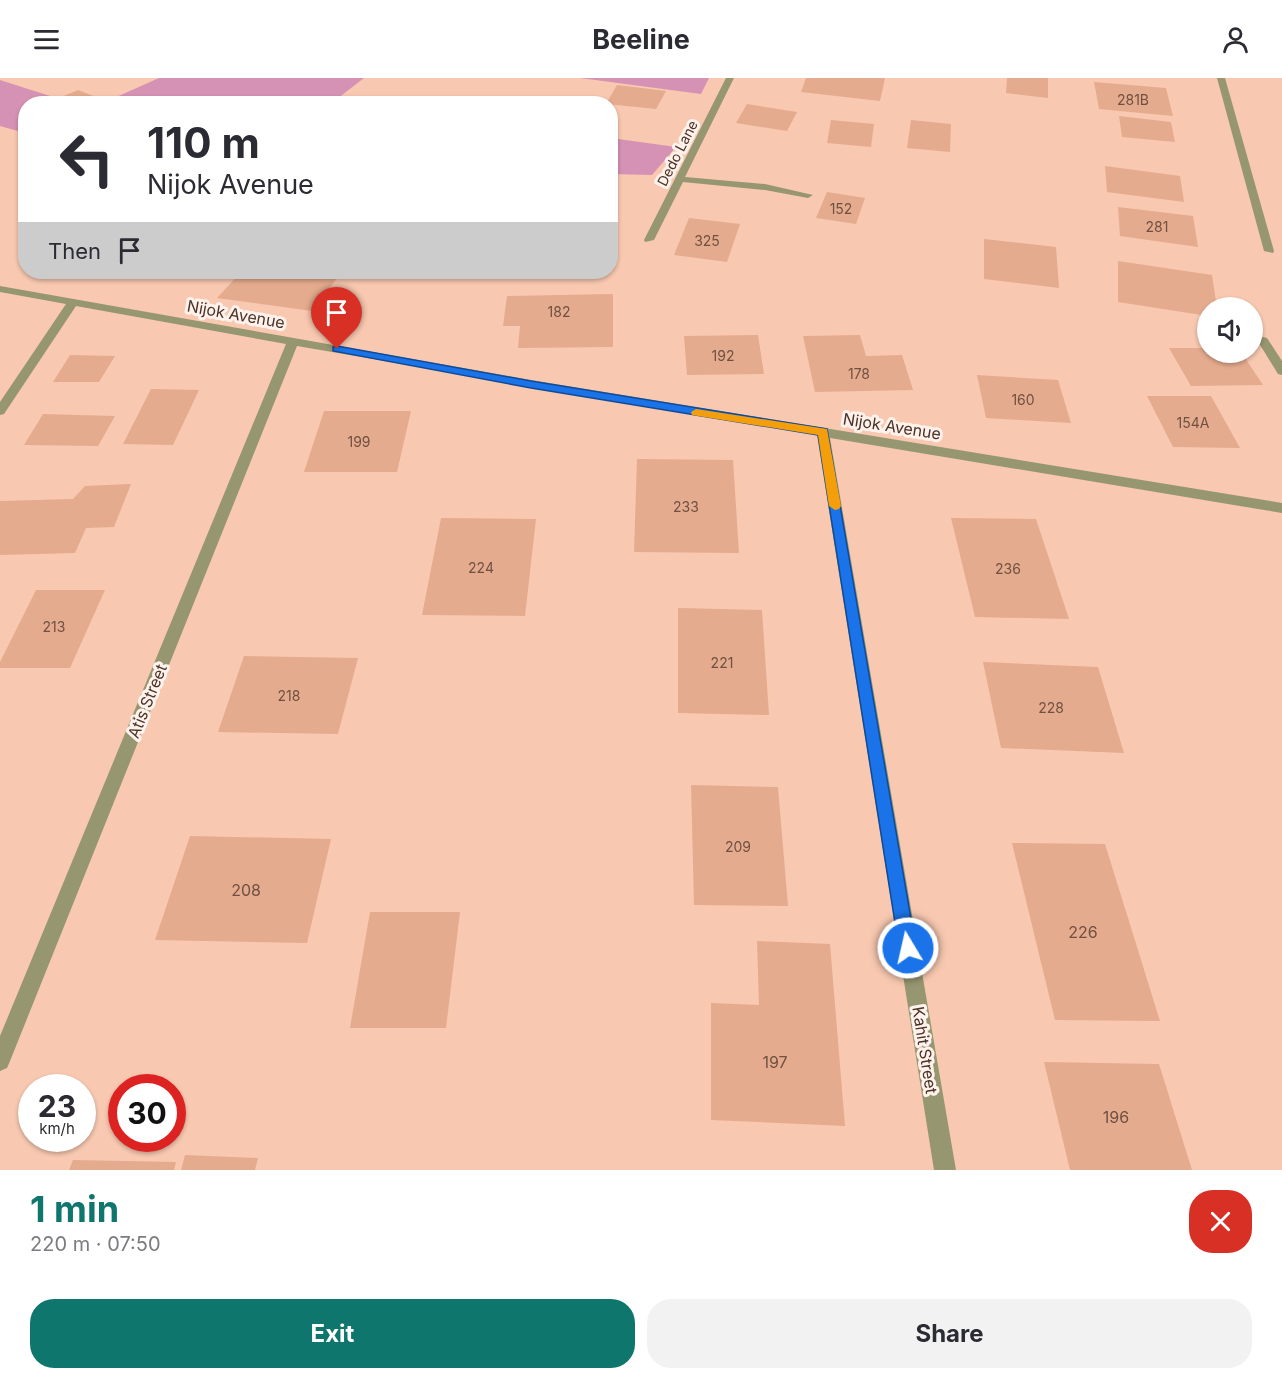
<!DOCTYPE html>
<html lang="en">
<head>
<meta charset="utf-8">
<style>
	body { margin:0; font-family:Inter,sans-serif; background:#f2f2f3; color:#2b2b33; height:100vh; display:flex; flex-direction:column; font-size:22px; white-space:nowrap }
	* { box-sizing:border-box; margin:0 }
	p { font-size:20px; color:#7c7c81 }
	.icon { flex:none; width:33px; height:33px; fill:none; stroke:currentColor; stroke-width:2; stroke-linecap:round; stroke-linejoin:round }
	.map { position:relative; height:1092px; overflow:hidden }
	.sheet { display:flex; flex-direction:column; background:#fff; flex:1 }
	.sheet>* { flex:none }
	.banner { position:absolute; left:18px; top:18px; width:600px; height:183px; border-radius:24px; box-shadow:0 2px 4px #0004; background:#fff; color:#2b2b33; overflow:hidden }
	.controls { position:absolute; left:1197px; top:219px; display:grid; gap:12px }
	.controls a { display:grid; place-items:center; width:66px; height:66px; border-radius:50%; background:#fff; box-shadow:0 2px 4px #0004; font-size:30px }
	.speed { position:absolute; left:18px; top:996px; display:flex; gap:12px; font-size:30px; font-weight:700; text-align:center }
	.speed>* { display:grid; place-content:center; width:78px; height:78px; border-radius:50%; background:#fff; box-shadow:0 2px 4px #0004; line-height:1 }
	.speed small { font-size:15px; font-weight:400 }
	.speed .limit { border:9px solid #d22; background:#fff; color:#111 }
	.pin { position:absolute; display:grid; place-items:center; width:51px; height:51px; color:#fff; margin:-62px -26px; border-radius:50% 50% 50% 0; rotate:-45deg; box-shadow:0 0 6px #0007 }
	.pin .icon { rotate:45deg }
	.me { position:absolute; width:66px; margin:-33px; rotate:351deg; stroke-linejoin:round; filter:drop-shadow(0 0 4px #0008) }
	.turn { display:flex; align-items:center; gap:21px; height:126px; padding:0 30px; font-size:27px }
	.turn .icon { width:78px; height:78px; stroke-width:2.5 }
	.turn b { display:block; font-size:42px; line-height:51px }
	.then { display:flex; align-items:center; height:57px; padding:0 30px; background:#0003; gap:12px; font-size:22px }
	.round { display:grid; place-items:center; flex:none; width:63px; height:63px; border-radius:24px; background:#f2f2f3 }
	.overview { display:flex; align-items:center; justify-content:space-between; height:102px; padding:0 30px }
	h1 { font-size:36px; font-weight:700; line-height:45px; color:#0f766e }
	.action { display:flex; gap:12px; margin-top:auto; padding:12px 30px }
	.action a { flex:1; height:69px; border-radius:24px; background:#0f766e; color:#fff; font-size:24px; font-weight:700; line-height:69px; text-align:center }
	.action a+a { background:#f2f2f3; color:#2b2b33 }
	header { display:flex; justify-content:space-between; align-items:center; height:78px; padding:0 30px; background:#fff; font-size:27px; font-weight:700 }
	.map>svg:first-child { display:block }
	.green { fill:#d692b4 }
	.building { fill:#e5ab8e }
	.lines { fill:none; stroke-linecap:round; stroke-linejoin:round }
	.minor { fill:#969671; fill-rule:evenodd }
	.route { fill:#1a73e8; stroke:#114b97; stroke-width:1.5 }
	.slow { fill:#f59e0b }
	.labels { text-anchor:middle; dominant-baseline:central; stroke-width:6; stroke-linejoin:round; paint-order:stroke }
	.number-label { font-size:14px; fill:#705040 }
	.far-street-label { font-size:14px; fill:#493226; stroke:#fff2ec }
	.street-label { font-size:16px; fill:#493226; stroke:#fff2ec }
	.near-number-label { font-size:16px; fill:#705040 }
</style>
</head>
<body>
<header><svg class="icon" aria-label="menu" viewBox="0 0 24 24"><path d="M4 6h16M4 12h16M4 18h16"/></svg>Beeline<svg class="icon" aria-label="person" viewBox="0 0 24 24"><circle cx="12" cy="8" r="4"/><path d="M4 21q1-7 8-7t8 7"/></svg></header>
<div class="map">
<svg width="1282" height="1092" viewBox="0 0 1282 1092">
	<rect width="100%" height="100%" fill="#f8c8b0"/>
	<g class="green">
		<polygon points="159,0 364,0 333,24 343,25 103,25"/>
		<polygon points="580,0 709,0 701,16"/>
		<polygon points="0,2 72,25 26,26 25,55 0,48"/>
		<polygon points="611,60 676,69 652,97 611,96"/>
	</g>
	<g class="building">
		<polygon points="806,0 885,0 880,23 801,14"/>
		<polygon points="1007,0 1048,0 1048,20 1006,15"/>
		<polygon points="1094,4 1166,10 1173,38 1099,31"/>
		<polygon points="617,7 666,13 656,31 606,26"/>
		<polygon points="78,12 96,19 81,26 45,26"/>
		<polygon points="747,26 797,34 787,53 736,45"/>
		<polygon points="1119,38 1171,44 1175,64 1122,59"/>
		<polygon points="831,42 874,46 871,69 827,65"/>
		<polygon points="911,42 951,46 950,74 907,70"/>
		<polygon points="1105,88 1180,98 1184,124 1107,114"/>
		<polygon points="827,114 865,120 856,146 816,140"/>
		<polygon points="1118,129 1193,138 1198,169 1120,158"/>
		<polygon points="689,140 740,146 727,184 674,177"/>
		<polygon points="984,161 1056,169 1059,210 984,201"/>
		<polygon points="1118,183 1212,197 1217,230 1208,230 1208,238 1118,224"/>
		<polygon points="94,194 133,194 124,201"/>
		<polygon points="241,194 342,194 312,233 217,220"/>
		<polygon points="613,216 613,269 518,270 520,248 503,248 507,218"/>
		<polygon points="758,257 764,296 687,297 684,258"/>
		<polygon points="860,257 866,278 902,277 913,312 815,314 803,258"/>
		<polygon points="1169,270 1208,270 1208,274 1241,274 1263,307 1191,308"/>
		<polygon points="70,277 115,278 99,304 53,304"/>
		<polygon points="977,297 1058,302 1071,345 986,340"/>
		<polygon points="151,311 199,312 173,367 123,366"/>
		<polygon points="1147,318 1211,318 1240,370 1173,369"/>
		<polygon points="324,333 411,333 397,394 304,394"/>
		<polygon points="43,336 115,338 98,368 24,367"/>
		<polygon points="637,381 733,382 739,475 634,474"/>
		<polygon points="131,406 114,449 86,450 75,475 0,477 0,423 73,421 85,408"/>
		<polygon points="441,440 536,441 525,538 422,537"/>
		<polygon points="951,440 1036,441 1069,541 975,539"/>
		<polygon points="36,512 105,512 70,590 0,590 0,584"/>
		<polygon points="678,530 762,532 769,637 678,635"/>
		<polygon points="244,578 358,580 338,656 218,654"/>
		<polygon points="983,584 1098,589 1124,675 1001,670"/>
		<polygon points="691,707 778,709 788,828 694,827"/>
		<polygon points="190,758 331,761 307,865 155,862"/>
		<polygon points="1012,765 1105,766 1160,943 1055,942"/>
		<polygon points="370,834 460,834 446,950 350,950"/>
		<polygon points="757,863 830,866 845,1048 711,1042 711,925 759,927"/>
		<polygon points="1044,984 1159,986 1192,1092 1070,1092"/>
		<polygon points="185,1077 258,1080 255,1092 181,1092"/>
		<polygon points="73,1082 176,1084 174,1092 69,1092"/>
	</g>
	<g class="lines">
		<g class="minor">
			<polygon points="726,0 734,0 685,99 765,106 813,117 808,120 765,112 683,104 654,162 645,164 644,162"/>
			<polygon points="1217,0 1225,0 1274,173 1273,175 1264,173"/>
			<polygon points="0,208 531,302 1282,425 1282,435 830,360 956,1092 934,1092 817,357 297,268 10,983 7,990 0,993 0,958 286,266 76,228 4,336 0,337 0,324 66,226 0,214"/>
			<polygon points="1263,259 1267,260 1282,283 1282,297 1278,296 1257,262"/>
		</g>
	</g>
	<polygon class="route" points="337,268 531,303 827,351 916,870 914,876 908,878 902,876 899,870 818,357 531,310 333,273 333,269"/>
	<polygon class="slow" points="696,331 827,351 841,428 839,431 835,432 829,428 818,357 692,337 691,334"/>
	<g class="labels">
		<g class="number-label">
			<text x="1133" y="21">281B</text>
			<text x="841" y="130">152</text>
			<text x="1157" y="148">281</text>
			<text x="707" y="162">325</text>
			<text x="559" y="233">182</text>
			<text x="723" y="277">192</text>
			<text x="859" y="295">178</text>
			<text x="1023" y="321">160</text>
			<text x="1193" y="344">154A</text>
			<text x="359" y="363">199</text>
			<text x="686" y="428">233</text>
			<text x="481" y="489">224</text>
			<text x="1008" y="490">236</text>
			<text x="54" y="548">213</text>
			<text x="722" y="584">221</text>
			<text x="289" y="617">218</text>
			<text x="1051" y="629">228</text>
			<text x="738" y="768">209</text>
		</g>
		<g class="far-street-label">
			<text transform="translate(677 75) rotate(-63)">Dedo Lane</text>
		</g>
		<g class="street-label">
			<text transform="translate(236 236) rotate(10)">Nijok Avenue</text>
			<text transform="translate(892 348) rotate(9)">Nijok Avenue</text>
			<text transform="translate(147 623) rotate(-68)">Atis Street</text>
			<text transform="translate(925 972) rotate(81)">Kahit Street</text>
		</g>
		<g class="near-number-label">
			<text x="246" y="812">208</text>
			<text x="1083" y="854">226</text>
			<text x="775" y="984">197</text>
			<text x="1116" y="1039">196</text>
		</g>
	</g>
</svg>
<div class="controls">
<a><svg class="icon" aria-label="sound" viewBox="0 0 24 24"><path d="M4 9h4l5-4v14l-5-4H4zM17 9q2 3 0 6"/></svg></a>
</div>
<div class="speed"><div>23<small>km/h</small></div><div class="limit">30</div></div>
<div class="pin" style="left:337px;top:271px;background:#d93025"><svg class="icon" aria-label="arrive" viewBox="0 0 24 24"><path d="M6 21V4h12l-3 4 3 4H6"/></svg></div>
<svg class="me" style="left:908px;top:870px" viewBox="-20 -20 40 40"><circle r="17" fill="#1a73e8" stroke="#fff" stroke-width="3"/><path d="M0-11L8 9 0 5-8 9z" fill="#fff"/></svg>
<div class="banner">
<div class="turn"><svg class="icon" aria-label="left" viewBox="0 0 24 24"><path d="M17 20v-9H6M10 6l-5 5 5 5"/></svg><div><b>110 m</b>Nijok Avenue</div></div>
<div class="then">Then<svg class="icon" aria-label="arrive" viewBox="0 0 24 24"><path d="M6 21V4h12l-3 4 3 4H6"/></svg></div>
</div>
</div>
<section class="sheet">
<div class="overview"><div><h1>1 min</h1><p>220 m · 07:50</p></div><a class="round" style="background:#d93025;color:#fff"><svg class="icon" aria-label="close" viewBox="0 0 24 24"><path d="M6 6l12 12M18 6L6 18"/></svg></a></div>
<div class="action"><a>Exit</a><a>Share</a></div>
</section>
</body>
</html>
